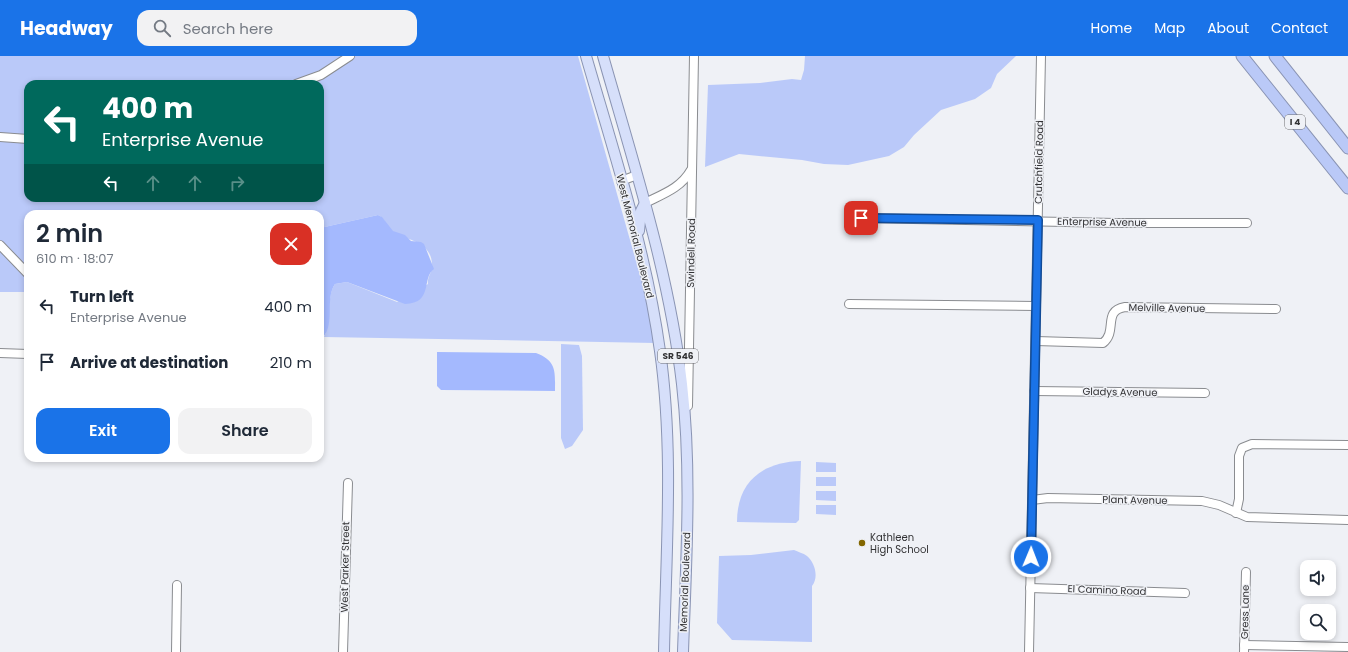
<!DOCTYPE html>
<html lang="en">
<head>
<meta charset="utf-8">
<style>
	body { margin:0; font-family:Poppins,sans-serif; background:#f2f2f3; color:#1f2937; height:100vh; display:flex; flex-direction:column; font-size:15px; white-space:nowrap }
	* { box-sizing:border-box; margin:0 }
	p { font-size:13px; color:#747a83 }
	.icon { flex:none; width:22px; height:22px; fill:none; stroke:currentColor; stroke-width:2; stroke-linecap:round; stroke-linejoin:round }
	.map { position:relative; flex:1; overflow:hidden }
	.sheet { position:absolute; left:24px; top:154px; width:300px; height:252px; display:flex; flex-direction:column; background:#fff; border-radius:12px; box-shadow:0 2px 6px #0003 }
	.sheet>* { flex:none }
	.banner { position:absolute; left:24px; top:24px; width:300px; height:122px; border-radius:12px; box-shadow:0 2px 6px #0003; background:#00695c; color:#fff; overflow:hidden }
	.controls { position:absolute; left:1300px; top:504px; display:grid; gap:8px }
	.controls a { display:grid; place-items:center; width:36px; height:36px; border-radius:8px; background:#fff; box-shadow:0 2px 6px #0003; font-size:20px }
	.pin { position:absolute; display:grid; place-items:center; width:34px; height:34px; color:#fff; margin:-17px; border-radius:8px; box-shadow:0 2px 6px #0006 }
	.me { position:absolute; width:44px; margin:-22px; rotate:1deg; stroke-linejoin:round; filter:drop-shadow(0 0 3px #0008) }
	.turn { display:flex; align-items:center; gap:14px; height:84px; padding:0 12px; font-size:18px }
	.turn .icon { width:52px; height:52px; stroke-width:2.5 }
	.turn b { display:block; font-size:28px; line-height:34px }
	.lanes { display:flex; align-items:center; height:38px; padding:0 12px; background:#0003; justify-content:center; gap:20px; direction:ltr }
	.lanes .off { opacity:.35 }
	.round { display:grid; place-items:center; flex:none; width:42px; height:42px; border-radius:12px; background:#f2f2f3 }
	.headline { display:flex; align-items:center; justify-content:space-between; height:68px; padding:0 12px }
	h1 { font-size:24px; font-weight:600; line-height:30px }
	.primary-button { display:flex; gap:8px; margin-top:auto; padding:8px 12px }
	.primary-button a { flex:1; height:46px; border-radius:12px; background:#1a73e8; color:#fff; font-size:16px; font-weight:600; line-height:46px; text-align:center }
	.primary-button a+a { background:#f2f2f3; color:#1f2937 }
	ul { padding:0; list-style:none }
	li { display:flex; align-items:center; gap:12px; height:56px; padding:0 12px }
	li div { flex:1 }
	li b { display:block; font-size:15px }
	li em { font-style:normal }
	header { display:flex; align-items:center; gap:24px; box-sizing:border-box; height:56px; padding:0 20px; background:#1a73e8; color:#fff }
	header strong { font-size:19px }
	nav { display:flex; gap:22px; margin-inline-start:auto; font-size:14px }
	.search { width:280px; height:36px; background:#f2f2f3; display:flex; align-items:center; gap:10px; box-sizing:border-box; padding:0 14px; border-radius:12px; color:#747a83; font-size:15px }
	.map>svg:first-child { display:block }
	.green { fill:#bac9f9; fill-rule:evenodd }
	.water { fill:#a4b9fe }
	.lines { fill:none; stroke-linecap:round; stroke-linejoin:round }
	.minor-casing { stroke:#8a8c90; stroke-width:10 }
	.major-casing { stroke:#8a94b3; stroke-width:12 }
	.highway-casing { stroke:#8a94b3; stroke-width:13 }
	.minor { stroke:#fff; stroke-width:8 }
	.major { stroke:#d6dffa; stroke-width:10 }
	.highway { stroke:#bac9f7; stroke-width:11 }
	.route-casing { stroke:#114b97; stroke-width:10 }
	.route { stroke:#1a73e8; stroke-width:7 }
	.poi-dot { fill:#826600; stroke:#eff1f6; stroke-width:1.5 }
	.labels { text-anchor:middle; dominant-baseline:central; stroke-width:3; stroke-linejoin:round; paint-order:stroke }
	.shield { fill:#eff1f6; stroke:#6b6b6e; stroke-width:1 }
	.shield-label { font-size:9px; font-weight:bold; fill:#323234 }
	.street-label { font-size:10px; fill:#323234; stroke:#eff1f6 }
	.poi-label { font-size:10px; fill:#323234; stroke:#eff1f6; text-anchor:start }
</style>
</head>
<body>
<header>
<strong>Headway</strong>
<div class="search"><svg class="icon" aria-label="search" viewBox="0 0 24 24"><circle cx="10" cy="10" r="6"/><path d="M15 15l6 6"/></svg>Search here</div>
<nav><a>Home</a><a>Map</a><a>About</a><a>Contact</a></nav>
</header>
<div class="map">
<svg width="1348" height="596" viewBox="0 0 1348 596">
	<rect width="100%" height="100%" fill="#eff1f6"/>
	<g class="green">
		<path d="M0,0h578l67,237 10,50 -331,-6c8,-16 2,-40 11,-53l12,-2 50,20 31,-18c-1,-8 5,-12 4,-20 -1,-23 -25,-23 -40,-33 -6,-5 -7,-13 -14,-16l-58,13v-14h-292v78h-28zM28,28h292v114h-292z"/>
		<polygon points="805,0 1016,0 997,18 991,32 975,43 941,54 914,79 904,91 889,100 848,109 824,108 802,104 739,98 705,111 708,29 760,27 792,23 801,24 804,14"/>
		<polygon points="561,288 579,289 582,300 583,374 572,390 565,393 561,382"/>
		<path d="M801,405l-2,59 -3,3 -59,-1c0,-41 26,-60 64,-61z"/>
		<polygon points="816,406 836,407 836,416 816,416"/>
		<rect x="816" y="421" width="20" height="9"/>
		<polygon points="816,435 836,435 836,445 816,444"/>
		<polygon points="816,449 836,449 836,459 816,458"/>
		<path d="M794,494c4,2 9,3 13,6 8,7 12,21 5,30v56l-80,-2 -15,-17 2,-67 32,-1z"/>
	</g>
	<g class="water">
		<path d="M378,159l4,2 11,14 12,4 6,6 10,1 3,2 10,25c-13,9 0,34 -29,35l-58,-22 -12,2c-11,16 2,43 -15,56v-112z"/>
		<path d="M437,296l99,1c21,8 19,19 19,38l-114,-1 -4,-4z"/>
	</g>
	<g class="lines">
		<defs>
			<g id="minor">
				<polyline points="296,28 321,19 350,0"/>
				<polyline points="0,81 28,83"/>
				<polyline points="621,125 637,119"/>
				<path d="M645,147c18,-9 36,-15 46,-33"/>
				<polyline points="861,162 1116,167 1247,167"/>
				<polyline points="0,189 28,218"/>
				<polyline points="849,248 1036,250"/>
				<path d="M1036,285l67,2c15,-12 -1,-32 22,-36l151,2"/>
				<polyline points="0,297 28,298"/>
				<polyline points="1034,335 1205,337"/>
				<polyline points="688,350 694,0"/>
				<polyline points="1032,444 1048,442 1202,445 1219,449 1247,461 1348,464"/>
				<polyline points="1236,457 1239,443 1239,400 1242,392 1252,388 1348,389"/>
				<polyline points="1030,532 1185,537"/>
				<polyline points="1244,589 1348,591"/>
				<polyline points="176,596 177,529"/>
				<polyline points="343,596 348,427"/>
				<polyline points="1029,596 1041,0"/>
				<polyline points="1244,596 1246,516"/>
			</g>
			<g id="major">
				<path d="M586,0c28,97 60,194 74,295 14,99 6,201 4,301"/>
				<path d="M603,0c31,109 66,216 79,328 10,89 4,179 1,268"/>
				<polyline points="639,175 641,155 645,147"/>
			</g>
			<g id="highway">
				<polyline points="1242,0 1348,132"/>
				<polyline points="1275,0 1348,92"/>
			</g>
		</defs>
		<use href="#minor" class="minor-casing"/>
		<use href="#major" class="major-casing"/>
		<use href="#highway" class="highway-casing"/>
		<use href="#minor" class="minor"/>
		<use href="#major" class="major"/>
		<use href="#highway" class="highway"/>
	</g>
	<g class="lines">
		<defs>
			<polyline id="route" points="861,162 1038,164 1031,501"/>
		</defs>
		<use href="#route" class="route-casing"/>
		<use href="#route" class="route"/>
	</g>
	<circle class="poi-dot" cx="862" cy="487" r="4"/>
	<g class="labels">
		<g class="shield">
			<rect x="1285" y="59" width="20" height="14" rx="3"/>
			<rect x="658" y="293" width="40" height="14" rx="3"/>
		</g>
		<g class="shield-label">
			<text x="1295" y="66">I 4</text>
			<text x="678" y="300">SR 546</text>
		</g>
		<g class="street-label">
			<text transform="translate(1039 106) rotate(-89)">Crutchfield Road</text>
			<text transform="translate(1102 166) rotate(1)">Enterprise Avenue</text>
			<text transform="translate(635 180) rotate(76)">West Memorial Boulevard</text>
			<text transform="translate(691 197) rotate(-89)">Swindell Road</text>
			<text transform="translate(1167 252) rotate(1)">Melville Avenue</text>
			<text transform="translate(1120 336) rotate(1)">Gladys Avenue</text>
			<text transform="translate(1135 444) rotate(1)">Plant Avenue</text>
			<text transform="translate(345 511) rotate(-89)">West Parker Street</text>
			<text transform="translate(685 526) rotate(-88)">Memorial Boulevard</text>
			<text transform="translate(1107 534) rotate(2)">El Camino Road</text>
			<text transform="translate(1245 556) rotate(-89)">Gress Lane</text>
		</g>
		<g class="poi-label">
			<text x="870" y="481">Kathleen<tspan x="870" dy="12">High School</tspan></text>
		</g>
	</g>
</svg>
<div class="controls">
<a><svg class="icon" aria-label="sound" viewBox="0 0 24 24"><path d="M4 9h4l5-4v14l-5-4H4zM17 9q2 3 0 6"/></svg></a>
<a><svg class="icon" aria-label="search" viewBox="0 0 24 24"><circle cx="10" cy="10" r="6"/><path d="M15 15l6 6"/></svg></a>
</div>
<div class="pin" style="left:861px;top:162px;background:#d93025"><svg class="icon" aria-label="arrive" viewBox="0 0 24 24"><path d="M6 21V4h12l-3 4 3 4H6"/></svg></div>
<svg class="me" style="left:1031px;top:501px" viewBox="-20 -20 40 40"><circle r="17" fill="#1a73e8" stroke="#fff" stroke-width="3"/><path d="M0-11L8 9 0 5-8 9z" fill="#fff"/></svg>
<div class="banner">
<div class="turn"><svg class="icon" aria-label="left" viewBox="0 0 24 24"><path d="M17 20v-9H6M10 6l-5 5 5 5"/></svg><div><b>400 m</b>Enterprise Avenue</div></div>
<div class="lanes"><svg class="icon" aria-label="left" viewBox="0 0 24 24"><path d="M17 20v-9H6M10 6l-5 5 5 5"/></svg><svg class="icon off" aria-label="ahead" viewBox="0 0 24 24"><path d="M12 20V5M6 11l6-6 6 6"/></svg><svg class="icon off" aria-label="ahead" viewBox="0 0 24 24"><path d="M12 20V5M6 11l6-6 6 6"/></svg><svg class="icon off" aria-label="right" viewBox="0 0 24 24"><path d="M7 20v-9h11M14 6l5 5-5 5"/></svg></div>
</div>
<section class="sheet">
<div class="headline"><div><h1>2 min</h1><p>610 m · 18:07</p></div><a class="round" style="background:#d93025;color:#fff"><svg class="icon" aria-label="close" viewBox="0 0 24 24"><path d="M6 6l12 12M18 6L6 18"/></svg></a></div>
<ul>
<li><svg class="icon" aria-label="left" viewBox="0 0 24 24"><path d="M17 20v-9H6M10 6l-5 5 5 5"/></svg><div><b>Turn left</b><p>Enterprise Avenue</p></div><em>400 m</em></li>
<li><svg class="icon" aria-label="arrive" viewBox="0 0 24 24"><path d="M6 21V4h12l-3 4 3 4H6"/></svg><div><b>Arrive at destination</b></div><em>210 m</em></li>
</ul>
<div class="primary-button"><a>Exit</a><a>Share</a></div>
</section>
</div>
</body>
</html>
